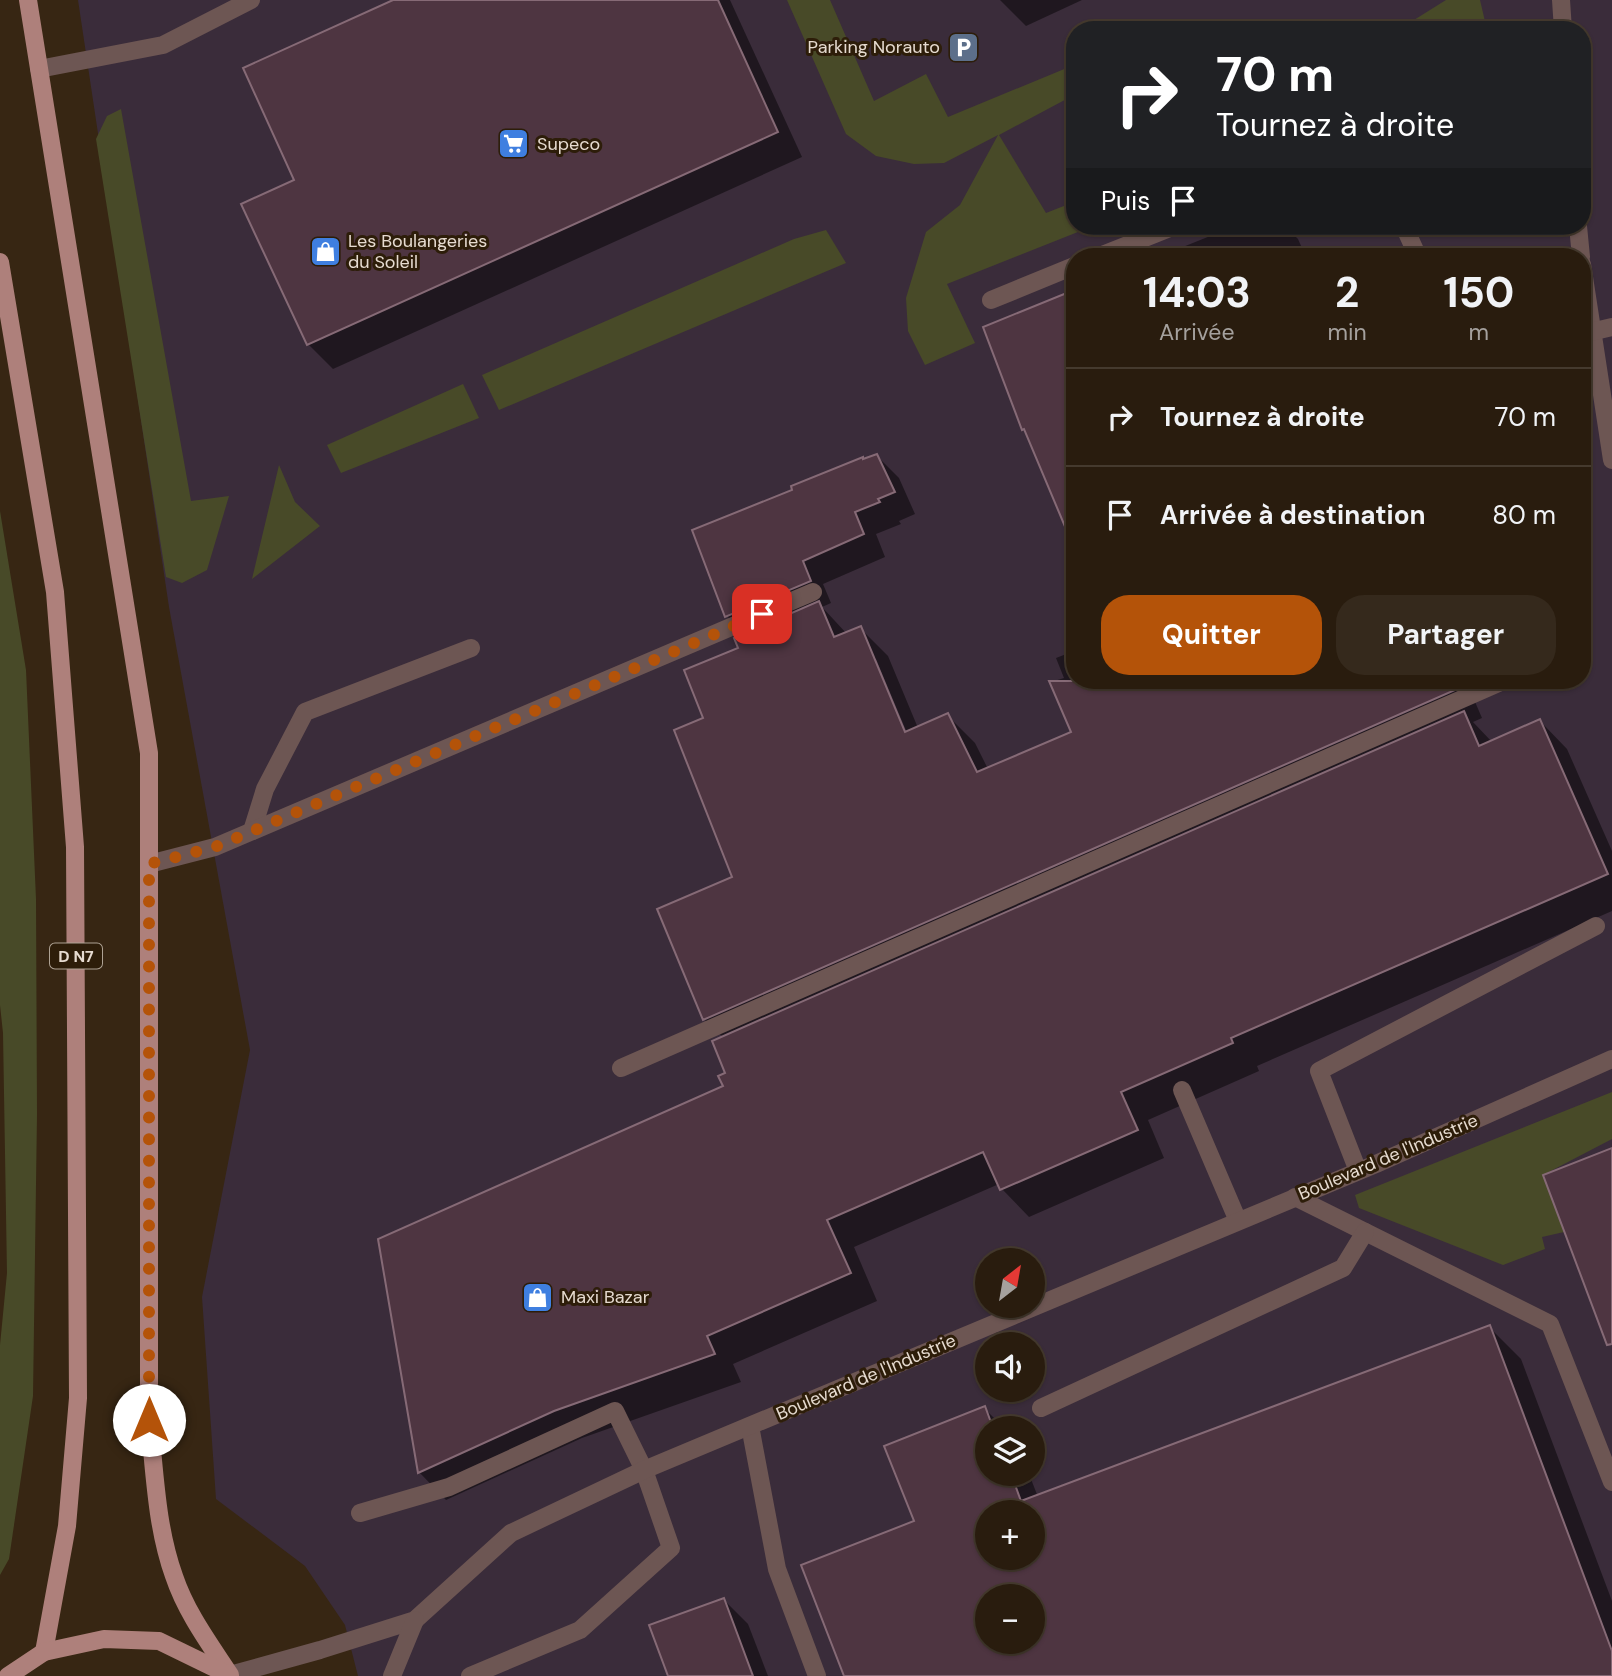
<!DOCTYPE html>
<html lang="fr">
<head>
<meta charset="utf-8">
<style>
	body { margin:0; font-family:"DM Sans",sans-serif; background:#35291c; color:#f1f3f6; height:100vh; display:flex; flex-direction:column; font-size:26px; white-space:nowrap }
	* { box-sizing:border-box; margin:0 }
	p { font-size:23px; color:#a5a19e }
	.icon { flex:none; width:38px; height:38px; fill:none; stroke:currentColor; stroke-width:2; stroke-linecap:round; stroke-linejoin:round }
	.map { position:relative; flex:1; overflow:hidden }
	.panel { position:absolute; left:1066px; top:248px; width:525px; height:441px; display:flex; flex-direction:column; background:#291c0e; border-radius:28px; box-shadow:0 2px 5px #0004,0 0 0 2px #453a2e }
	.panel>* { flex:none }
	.hud { position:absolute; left:1066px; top:21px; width:525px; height:214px; border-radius:28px; box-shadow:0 2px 5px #0004,0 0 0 2px #453a2e; background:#202124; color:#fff; overflow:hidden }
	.needle { width:46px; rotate:31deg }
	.fabs { position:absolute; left:975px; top:1248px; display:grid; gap:14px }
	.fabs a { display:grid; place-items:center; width:70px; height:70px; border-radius:50%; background:#291c0e; box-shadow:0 2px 5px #0004,0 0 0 2px #453a2e; font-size:35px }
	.pin { position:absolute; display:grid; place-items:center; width:60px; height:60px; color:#fff; margin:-30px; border-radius:14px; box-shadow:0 4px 10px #0006 }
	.me { position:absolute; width:77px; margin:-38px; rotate:0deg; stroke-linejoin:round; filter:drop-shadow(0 0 5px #0008) }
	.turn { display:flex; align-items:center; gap:24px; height:147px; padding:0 35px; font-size:32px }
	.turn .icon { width:91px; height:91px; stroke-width:2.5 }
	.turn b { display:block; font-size:49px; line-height:60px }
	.then { display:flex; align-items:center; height:66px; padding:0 35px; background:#0003; gap:14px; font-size:26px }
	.eta { display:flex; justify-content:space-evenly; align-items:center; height:119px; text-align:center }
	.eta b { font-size:42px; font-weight:700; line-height:49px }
	.action { display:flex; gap:14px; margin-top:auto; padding:14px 35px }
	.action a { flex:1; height:80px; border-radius:28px; background:#b45309; color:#fff; font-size:28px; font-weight:700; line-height:80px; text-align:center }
	.action a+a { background:#35291c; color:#f1f3f6 }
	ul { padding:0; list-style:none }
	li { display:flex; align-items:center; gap:21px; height:98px; padding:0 35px; border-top:2px solid #453a2e }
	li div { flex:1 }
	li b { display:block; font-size:26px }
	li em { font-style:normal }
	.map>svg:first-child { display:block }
	.industrial { fill:#3a2c3a; fill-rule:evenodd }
	.green { fill:#484a28 }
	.shadow { fill:#0007; fill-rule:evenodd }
	.building { fill:#4e3541; stroke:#866a76; stroke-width:2; fill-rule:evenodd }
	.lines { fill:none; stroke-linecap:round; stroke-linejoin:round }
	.minor { stroke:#6d5653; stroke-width:18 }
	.major { stroke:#ae807b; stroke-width:18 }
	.route { stroke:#b45309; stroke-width:12; stroke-dasharray:0 21.6 }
	.labels { text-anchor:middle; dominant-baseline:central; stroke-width:6; stroke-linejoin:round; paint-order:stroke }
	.shield { fill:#2d1d09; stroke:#aea294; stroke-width:2 }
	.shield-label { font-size:16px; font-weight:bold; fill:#e6dbd0 }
	.poi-label { font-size:18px; fill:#e6dbd0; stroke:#2d1d09; text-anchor:start }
	.street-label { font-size:18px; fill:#e6dbd0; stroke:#2d1d09 }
</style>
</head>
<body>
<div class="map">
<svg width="1612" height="1676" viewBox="0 0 1612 1676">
	<rect width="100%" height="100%" fill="#372613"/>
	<path class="industrial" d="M78,0h1534v1676h-1254l-13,-51 -40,-59 -89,-67 -14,-202 48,-247 -81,-443zM1074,30h508v196h-508zM1074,257h508v424h-508zM987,1260h45v46h-45zM987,1344h45v46h-45zM987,1428h45v46h-45zM987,1512h45v46h-45zM987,1596h45v46h-45z"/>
	<g class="green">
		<polygon points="787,0 830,0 874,101 926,74 948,117 1074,65 1074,95 999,135 1046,213 1074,202 1074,226 1093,226 947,284 975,343 925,365 908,331 906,298 926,232 960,205 998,135 944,163 914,164 876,156 846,134"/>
		<polygon points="1446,0 1480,0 1487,30 1398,30"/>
		<polygon points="121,109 191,501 229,496 207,570 182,583 166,577 96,139 107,116"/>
		<polygon points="826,230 846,263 499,410 482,375 794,239"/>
		<polygon points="463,384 479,418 341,473 327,445"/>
		<polygon points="279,465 295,502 320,526 252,579"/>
		<polygon points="0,511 26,670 36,899 37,1114 33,1396 9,1559 0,1575 0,1345 7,1273 3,1033 0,1005"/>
		<polygon points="1612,1092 1612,1139 1543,1175 1564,1232 1542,1237 1545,1249 1503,1265 1359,1208 1355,1195"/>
	</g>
	<g class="shadow">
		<polygon points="398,0 730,0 802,157 333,369 308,344 296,180"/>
		<polygon points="1000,0 1082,0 1026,26"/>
		<polygon points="1235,226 1285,226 1298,239 1306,257 1158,257"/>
		<polygon points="1074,292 1074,545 1028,434 1023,429 985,328"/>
		<path d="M877,456l22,22 16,36 -16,7 2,3 -25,10 9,23 -62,27 8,19 -9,4 25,27 13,-6 28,28 30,72 29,-13 28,28 13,26 85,-36 -22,-51 13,-4 -8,-20 18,-7v30h392l16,37 -9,4 19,20 48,-21 27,28 45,102v60l-355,155 2,5 -111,49 16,38 -135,59 -27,-28 -3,-5 -145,63 23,54 -144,63 8,18 -159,56 -136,62 -27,-28 306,-385 2,-13 -4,-37 -19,-18 31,-141 -30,-160 41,-83 -19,-19 137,-155zM873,659h3l34,81 -4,1z"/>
		<path d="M1489,1327l32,32 91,242v75h-766l70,-154 68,-114 20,20h-17v46h42l9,23zM987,1512h45v46h-45zM987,1596h45v46h-45z"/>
		<polygon points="724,1600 748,1624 768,1676 670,1676"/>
	</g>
	<g class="building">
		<polygon points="393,0 718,0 778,132 307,345 241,204 294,180 243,68"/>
		<polygon points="1074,290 1074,548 1024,429 1022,430 983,327"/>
		<polygon points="877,454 895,492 878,499 880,502 855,512 864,534 803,561 811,581 725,617 692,530 792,490 791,486 863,457 863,459"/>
		<polygon points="819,601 834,637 861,626 905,732 948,713 977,772 1071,732 1049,681 1451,681 1455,690 703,1020 657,909 732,877 674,730 703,718 684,670 738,648 734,638"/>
		<polygon points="1464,711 1479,746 1540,719 1608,874 1231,1038 1233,1043 1121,1092 1138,1130 1000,1190 983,1152 827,1220 851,1273 707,1336 715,1354 554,1411 418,1473 378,1239 723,1086 718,1076 725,1073 712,1041"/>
		<polygon points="1612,1148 1612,1344 1607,1345 1543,1175"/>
		<path d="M1490,1325l122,326v25h-768l-43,-111 113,-44 -30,-75 101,-40 8,22h-6v46h24l10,27zM987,1512h45v46h-45zM987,1596h45v46h-45z"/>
		<polygon points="724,1598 753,1676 668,1676 649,1625"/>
	</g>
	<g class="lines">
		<g class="minor">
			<polyline points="1561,0 1563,30"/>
			<polyline points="39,69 163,45 251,0"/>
			<polyline points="1404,226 1418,257"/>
			<polyline points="1578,226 1581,257"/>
			<polyline points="1097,257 1175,226"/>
			<polyline points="1582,264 1612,460"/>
			<polyline points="991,300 1074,266"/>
			<polyline points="1582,334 1612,327"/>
			<polyline points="252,831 265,789 305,712 471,648"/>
			<polyline points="149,864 215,847 813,592"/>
			<polyline points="621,1068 1503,681"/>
			<polyline points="1182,1090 1238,1221"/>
			<polyline points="1358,1171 1319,1071 1596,926"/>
			<polyline points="1295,1197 1550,1324 1612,1482"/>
			<polyline points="1041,1408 1343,1268 1365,1232"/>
			<polyline points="750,1426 777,1569 817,1676"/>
			<polyline points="360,1513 449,1487 615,1411 644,1470 671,1548 580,1630 470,1676"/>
			<polyline points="230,1675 320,1650 415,1620 511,1533 644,1470 1376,1164 1612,1059"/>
			<polyline points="392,1676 415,1620"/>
		</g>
		<g class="major">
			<path d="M28,0l121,753v667c6,52 7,106 25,156 12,36 35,67 56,99"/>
			<polyline points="0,262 55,592 75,847 78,1398 67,1526 44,1652"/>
			<polyline points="8,1676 44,1652 104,1639 159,1641 229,1675"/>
		</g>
	</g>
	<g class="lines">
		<polyline class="route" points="149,1420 149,864 215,847 762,614"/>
	</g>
	<defs>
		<symbol id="parking-square" viewBox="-11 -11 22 22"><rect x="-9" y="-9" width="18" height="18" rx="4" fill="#5c6f8a" stroke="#2d1d09"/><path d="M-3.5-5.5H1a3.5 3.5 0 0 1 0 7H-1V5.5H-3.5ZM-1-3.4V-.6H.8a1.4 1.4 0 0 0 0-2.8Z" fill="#fff"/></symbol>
		<symbol id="supermarket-square" viewBox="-11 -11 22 22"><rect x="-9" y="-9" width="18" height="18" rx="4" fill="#3f7fe0" stroke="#2d1d09"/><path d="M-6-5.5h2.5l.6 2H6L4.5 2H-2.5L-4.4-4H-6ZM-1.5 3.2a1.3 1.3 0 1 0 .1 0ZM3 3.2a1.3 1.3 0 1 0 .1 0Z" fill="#fff"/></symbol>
		<symbol id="shop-square" viewBox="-11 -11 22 22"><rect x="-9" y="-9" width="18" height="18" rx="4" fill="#3f7fe0" stroke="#2d1d09"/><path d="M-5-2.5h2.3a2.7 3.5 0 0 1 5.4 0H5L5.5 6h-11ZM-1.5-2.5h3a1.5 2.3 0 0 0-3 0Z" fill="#fff"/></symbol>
	</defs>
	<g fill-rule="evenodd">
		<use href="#parking-square" x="946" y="30" width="35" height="35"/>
		<use href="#supermarket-square" x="496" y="126" width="35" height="35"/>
		<use href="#shop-square" x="308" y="234" width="35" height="35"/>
		<use href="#shop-square" x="520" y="1280" width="35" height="35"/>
	</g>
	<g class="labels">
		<rect class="shield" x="50" y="943.5" width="52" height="25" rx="5"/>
		<g class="shield-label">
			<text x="76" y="956">D N7</text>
		</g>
		<g class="poi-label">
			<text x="940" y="47" text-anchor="end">Parking Norauto</text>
			<text x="537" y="144">Supeco</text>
			<text x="348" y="241">Les Boulangeries<tspan x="348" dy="21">du Soleil</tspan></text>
			<text x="561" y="1297">Maxi Bazar</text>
		</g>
		<g class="street-label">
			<text transform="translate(1388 1157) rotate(-23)">Boulevard de l'Industrie</text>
			<text transform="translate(866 1377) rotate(-23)">Boulevard de l'Industrie</text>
		</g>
	</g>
</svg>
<div class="fabs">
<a><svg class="needle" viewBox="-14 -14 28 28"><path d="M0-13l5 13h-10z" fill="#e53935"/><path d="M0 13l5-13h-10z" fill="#a5a19e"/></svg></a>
<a><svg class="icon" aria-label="sound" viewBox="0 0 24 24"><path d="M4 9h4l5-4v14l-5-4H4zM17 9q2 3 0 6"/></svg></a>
<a><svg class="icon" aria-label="layers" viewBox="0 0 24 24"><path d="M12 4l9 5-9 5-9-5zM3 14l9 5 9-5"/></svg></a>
<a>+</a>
<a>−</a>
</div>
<div class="pin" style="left:762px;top:614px;background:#d93025"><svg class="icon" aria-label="arrive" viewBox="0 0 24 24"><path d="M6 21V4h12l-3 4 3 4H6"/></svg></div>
<svg class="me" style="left:149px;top:1420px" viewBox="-20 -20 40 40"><circle r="19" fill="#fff"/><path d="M0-13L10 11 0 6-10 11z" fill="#b45309"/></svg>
<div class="hud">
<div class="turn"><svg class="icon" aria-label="right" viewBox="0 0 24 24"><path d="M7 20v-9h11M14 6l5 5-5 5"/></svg><div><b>70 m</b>Tournez à droite</div></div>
<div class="then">Puis<svg class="icon" aria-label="arrive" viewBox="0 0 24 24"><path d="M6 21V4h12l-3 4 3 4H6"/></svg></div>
</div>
<section class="panel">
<div class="eta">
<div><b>14:03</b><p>Arrivée</p></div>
<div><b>2</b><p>min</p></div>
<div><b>150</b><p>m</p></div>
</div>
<ul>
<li><svg class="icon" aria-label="right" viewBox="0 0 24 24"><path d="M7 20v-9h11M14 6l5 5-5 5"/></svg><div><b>Tournez à droite</b></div><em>70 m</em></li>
<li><svg class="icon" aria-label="arrive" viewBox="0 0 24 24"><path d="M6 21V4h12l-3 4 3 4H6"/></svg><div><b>Arrivée à destination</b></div><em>80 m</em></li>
</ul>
<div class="action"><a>Quitter</a><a>Partager</a></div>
</section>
</div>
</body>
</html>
